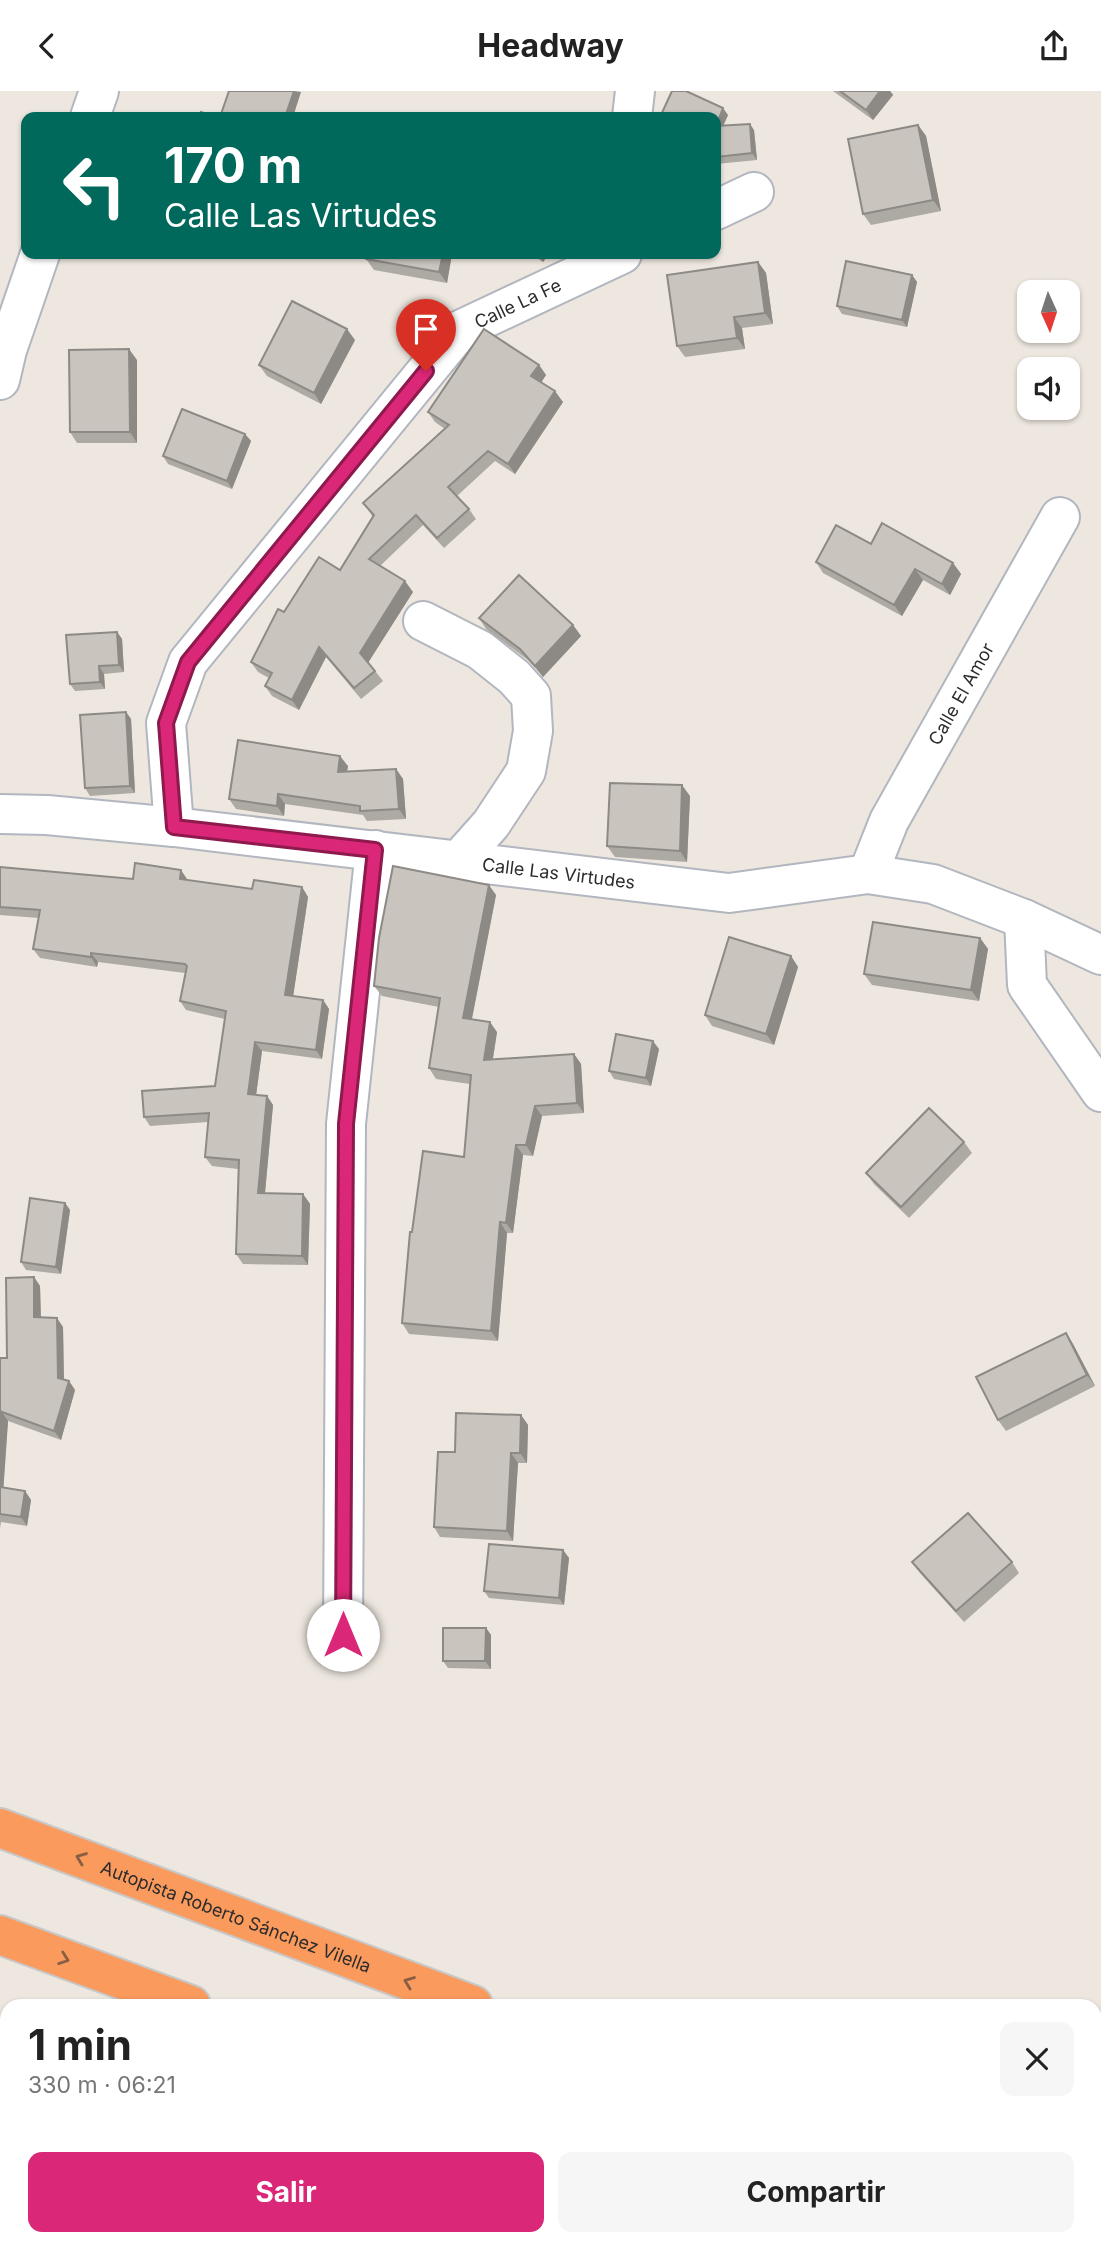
<!DOCTYPE html>
<html lang="es">
<head>
<meta charset="utf-8">
<style>
	body { margin:0; font-family:Inter,sans-serif; background:#f6f6f6; color:#222; height:100vh; display:flex; flex-direction:column; font-size:26px; white-space:nowrap }
	* { box-sizing:border-box; margin:0 }
	p { font-size:23px; color:#767676 }
	.icon { flex:none; width:38px; height:38px; fill:none; stroke:currentColor; stroke-width:2; stroke-linecap:round; stroke-linejoin:round }
	.map { position:relative; flex:1; overflow:hidden }
	.panel { position:absolute; left:0px; top:1908px; width:1102px; height:247px; display:flex; flex-direction:column; background:#fff; border-radius:21px 21px 0 0; box-shadow:0 2px 5px #0004 }
	.panel>* { flex:none }
	.guide { position:absolute; left:21px; top:21px; width:700px; height:147px; border-radius:14px; box-shadow:0 2px 5px #0004; background:#00695c; color:#fff; overflow:hidden }
	.needle { width:46px; rotate:177deg }
	.tools { position:absolute; left:1017px; top:189px; display:grid; gap:14px }
	.tools a { display:grid; place-items:center; width:63px; height:63px; border-radius:14px; background:#fff; box-shadow:0 2px 5px #0004; font-size:35px }
	.pin { position:absolute; display:grid; place-items:center; width:60px; height:60px; color:#fff; margin:-72px -30px; border-radius:50% 50% 50% 0; rotate:-45deg; box-shadow:0 0 7px #0007 }
	.pin .icon { rotate:45deg }
	.me { position:absolute; width:77px; margin:-38px; rotate:0deg; stroke-linejoin:round; filter:drop-shadow(0 0 5px #0008) }
	.turn { display:flex; align-items:center; gap:24px; height:147px; padding:0 28px; font-size:32px }
	.turn .icon { width:91px; height:91px; stroke-width:2.5 }
	.turn b { display:block; font-size:49px; line-height:60px }
	.round { display:grid; place-items:center; flex:none; width:74px; height:74px; border-radius:14px; background:#f6f6f6 }
	.headline { display:flex; align-items:center; justify-content:space-between; height:119px; padding:0 28px }
	h1 { font-size:42px; font-weight:700; line-height:52px }
	.action { display:flex; gap:14px; margin-top:auto; padding:14px 28px }
	.action a { flex:1; height:80px; border-radius:14px; background:#db2777; color:#fff; font-size:28px; font-weight:700; line-height:80px; text-align:center }
	.action a+a { background:#f6f6f6; color:#222 }
	header { display:flex; justify-content:space-between; align-items:center; height:91px; padding:0 28px; background:#fff; font-size:32px; font-weight:700 }
	.map>svg:first-child { display:block }
	.lines { fill:none; stroke-linecap:round; stroke-linejoin:round }
	.minor-casing { stroke:#b2b6bf; stroke-width:42 }
	.highway-casing { stroke:#c8c8c8; stroke-width:42 }
	.minor { stroke:#fff; stroke-width:38 }
	.highway { stroke:#fa9a5d; stroke-width:38 }
	.wall { fill:#ada9a3 }
	.shaded-wall { fill:#8d8a85 }
	.building { fill:#c9c5be; stroke:#8d8a85; stroke-width:2 }
	.oneway { stroke:#895e42 }
	.route-casing { stroke:#8e194d; stroke-width:18 }
	.route { stroke:#db2777; stroke-width:12 }
	.labels { text-anchor:middle; dominant-baseline:central; stroke-width:7; stroke-linejoin:round; paint-order:stroke }
	.street-label { font-size:18px; fill:#2c2c2c; stroke:#fff }
</style>
</head>
<body>
<header><svg class="icon" aria-label="back" viewBox="0 0 24 24"><path d="M15 5l-7 7 7 7"/></svg>Headway<svg class="icon" aria-label="share" viewBox="0 0 24 24"><path d="M12 15V3M7 8l5-5 5 5M5 13v7h14v-7"/></svg></header>
<div class="map">
<svg width="1101" height="2153" viewBox="0 0 1101 2153">
	<rect width="100%" height="100%" fill="#ede7df"/>
	<g class="lines">
		<defs>
			<g id="minor">
				<polyline points="90,26 99,0"/>
				<polyline points="632,26 635,0"/>
				<polyline points="716,119 754,101"/>
				<polyline points="0,289 7,259 40,163"/>
				<polyline points="423,530 480,559 514,586 531,605 533,640 526,680 491,733 459,769"/>
				<path id="s1" d="M0,723l47,1 127,12 555,66 139,-19 65,10 91,35 77,36"/>
				<path id="s2" d="M174,736l-8,-104 22,-61 272,-332 162,-76"/>
				<path id="s3" d="M868,783l21,-53 171,-304"/>
				<polyline points="1024,828 1027,894 1101,1001"/>
				<polyline points="343,1544 346,1033 375,759"/>
			</g>
			<g id="highway">
				<path id="s4" d="M0,1737l473,177"/>
				<polyline points="0,1844 191,1914"/>
				<polyline points="1096,2133 1101,2134"/>
				<polyline points="851,2147 868,2153"/>
			</g>
		</defs>
		<use href="#minor" class="minor-casing"/>
		<use href="#highway" class="highway-casing"/>
		<use href="#minor" class="minor"/>
		<use href="#highway" class="highway"/>
	</g>
	<g class="wall">
		<polygon points="833,0 890,0 893,4 873,29"/>
		<polygon points="728,24 723,35 754,39 757,69 716,73 716,26"/>
		<polygon points="918,34 926,45 941,120 871,134 863,123"/>
		<polygon points="367,163 452,163 447,192 374,179 366,168"/>
		<polygon points="531,163 549,163 543,171"/>
		<polygon points="758,171 766,182 773,233 742,237 745,258 685,266 677,255"/>
		<polygon points="912,184 917,191 907,236 842,223 837,215"/>
		<polygon points="355,249 321,313 267,285 259,274"/>
		<polygon points="137,269 137,352 77,352 70,341"/>
		<polygon points="539,274 546,284 541,291 563,311 515,383 495,370 457,405 469,418 476,428 444,457 423,434 380,475 413,501 368,571 383,590 361,608 326,566 299,619 272,605 265,595 269,587 258,581 251,571 284,521 340,479 373,426 363,412 445,338 435,331 428,321"/>
		<polygon points="245,343 251,350 232,398 168,373 163,365"/>
		<polygon points="871,453 953,472 961,483 950,504 923,489 902,525 823,482 816,471"/>
		<polygon points="479,527 573,534 581,545 543,586 528,569 486,538"/>
		<polygon points="117,541 122,548 124,581 104,583 105,598 75,600 70,593"/>
		<polygon points="126,621 131,628 135,702 90,705 85,697"/>
		<polygon points="348,675 347,681 396,678 403,688 406,728 367,730 363,724 285,713 284,725 236,718 229,708"/>
		<polygon points="690,705 687,771 615,766 607,755"/>
		<polygon points="0,776 133,788 187,788 187,789 252,798 302,796 308,806 293,905 323,909 329,918 322,968 262,960 256,1004 267,1005 273,1014 265,1103 303,1103 310,1113 308,1174 243,1173 236,1163 238,1078 212,1075 205,1066 208,1031 150,1035 144,1026 215,995 225,928 186,919 180,910 185,882 98,871 97,876 40,867 33,858 39,827 0,824"/>
		<polygon points="496,804 472,928 497,941 493,968 574,963 581,973 584,1022 542,1025 533,1065 523,1064 513,1142 507,1142 498,1250 409,1243 402,1232 412,1141 464,1066 470,993 436,988 429,977 439,916 382,905 374,895"/>
		<polygon points="980,847 988,858 979,910 872,894 864,883"/>
		<polygon points="791,865 798,876 774,954 712,935 705,924"/>
		<polygon points="659,958 651,995 614,988 609,980"/>
		<polygon points="964,1051 972,1062 909,1127 874,1093 866,1082"/>
		<polygon points="65,1112 70,1119 61,1183 26,1179 21,1171"/>
		<polygon points="34,1186 40,1195 41,1226 63,1236 64,1288 69,1290 75,1299 61,1349 8,1330 3,1396 25,1400 31,1409 27,1435 1,1431 0,1438 0,1267 7,1267"/>
		<polygon points="1066,1242 1073,1253 1095,1295 1006,1340 998,1329"/>
		<polygon points="521,1324 528,1334 527,1372 518,1372 513,1450 440,1446 434,1436 455,1361"/>
		<polygon points="563,1459 569,1467 564,1514 489,1507 484,1500"/>
		<polygon points="912,1471 1012,1471 1019,1482 964,1531 920,1482"/>
		<polygon points="486,1537 491,1544 491,1578 448,1577 443,1570"/>
	</g>
	<g class="shaded-wall">
		<polygon points="294,0 301,1 293,26 285,26"/>
		<polygon points="880,0 890,0 893,4 873,29 866,19"/>
		<polygon points="723,17 728,24 720,42 716,35"/>
		<polygon points="750,33 754,39 757,69 752,62"/>
		<polygon points="918,34 926,45 941,120 933,109"/>
		<polygon points="443,163 452,163 447,192 439,181"/>
		<polygon points="537,163 549,163 543,171"/>
		<polygon points="758,171 766,182 773,233 765,222"/>
		<polygon points="912,184 917,191 907,236 902,229"/>
		<polygon points="734,226 742,237 745,258 737,247"/>
		<polygon points="347,238 355,249 321,313 314,302"/>
		<polygon points="129,258 137,269 137,352 130,341"/>
		<polygon points="539,274 546,284 539,295 531,285"/>
		<polygon points="555,300 563,311 515,383 508,373"/>
		<polygon points="245,343 251,350 232,398 227,390"/>
		<polygon points="953,472 961,483 950,504 942,493"/>
		<polygon points="915,478 923,489 902,525 894,514"/>
		<polygon points="405,490 413,501 368,572 360,562"/>
		<polygon points="573,534 581,545 543,586 535,575"/>
		<polygon points="117,541 122,548 124,581 119,574"/>
		<polygon points="319,556 326,566 299,619 292,609"/>
		<polygon points="99,575 104,583 105,598 100,591"/>
		<polygon points="126,621 131,628 135,702 130,695"/>
		<polygon points="340,665 348,675 345,691 338,681"/>
		<polygon points="396,678 403,688 406,728 399,718"/>
		<polygon points="682,694 690,705 687,771 680,760"/>
		<polygon points="278,703 285,713 284,725 277,715"/>
		<polygon points="181,779 187,788 186,797 180,788"/>
		<polygon points="489,794 496,804 470,937 463,927"/>
		<polygon points="302,796 308,806 292,913 285,904"/>
		<polygon points="980,847 988,858 979,910 971,899"/>
		<polygon points="91,862 98,871 97,876 91,866"/>
		<polygon points="791,865 798,876 774,954 766,943"/>
		<polygon points="323,909 329,918 322,968 316,959"/>
		<polygon points="490,931 497,941 491,979 484,969"/>
		<polygon points="653,950 659,958 651,995 646,987"/>
		<polygon points="255,951 262,960 255,1012 248,1003"/>
		<polygon points="574,963 581,973 584,1022 577,1012"/>
		<polygon points="267,1005 273,1014 264,1112 258,1102"/>
		<polygon points="535,1015 542,1025 533,1065 526,1054"/>
		<polygon points="516,1054 523,1064 513,1142 506,1132"/>
		<polygon points="303,1103 310,1113 308,1174 302,1165"/>
		<polygon points="65,1112 70,1119 61,1183 56,1176"/>
		<polygon points="500,1131 507,1142 498,1250 491,1240"/>
		<polygon points="34,1186 40,1195 41,1235 34,1226"/>
		<polygon points="57,1227 63,1236 64,1296 58,1287"/>
		<polygon points="1066,1242 1073,1253 1095,1295 1087,1284"/>
		<polygon points="69,1290 75,1299 61,1349 54,1340"/>
		<polygon points="2,1321 8,1330 3,1404 0,1400 0,1349"/>
		<polygon points="521,1324 528,1334 527,1372 520,1362"/>
		<polygon points="511,1362 518,1372 513,1450 507,1440"/>
		<polygon points="25,1400 31,1409 27,1435 21,1426"/>
		<polygon points="563,1459 569,1467 564,1514 559,1507"/>
		<polygon points="486,1537 491,1544 491,1578 485,1570"/>
	</g>
	<g class="building">
		<polygon points="229,0 294,0 285,26 220,26"/>
		<polygon points="672,0 686,0 723,17 716,35 716,26 660,26"/>
		<polygon points="840,0 880,0 866,19"/>
		<polygon points="201,21 215,26 198,26"/>
		<polygon points="750,33 752,62 716,66 716,35"/>
		<polygon points="918,34 933,109 863,123 848,48"/>
		<polygon points="367,163 443,163 439,181 366,168"/>
		<polygon points="846,170 912,184 902,229 837,215"/>
		<polygon points="758,171 765,222 734,226 737,247 677,255 667,184"/>
		<polygon points="292,210 347,238 314,302 259,274"/>
		<polygon points="484,238 539,274 531,285 555,300 508,373 488,360 448,396 469,418 437,447 416,424 369,468 405,490 360,562 375,580 354,597 319,556 292,609 265,595 272,582 251,571 278,518 284,521 319,466 340,479 374,424 363,412 449,334 428,321"/>
		<polygon points="129,258 130,341 70,341 69,259"/>
		<polygon points="182,318 245,343 227,390 163,365"/>
		<polygon points="882,432 953,472 942,493 915,478 894,514 816,471 836,434 871,453"/>
		<polygon points="519,484 573,534 535,575 520,558 479,527"/>
		<polygon points="117,541 119,574 99,575 100,591 70,593 66,544"/>
		<polygon points="126,621 130,695 85,697 80,624"/>
		<polygon points="238,649 340,665 338,681 396,678 399,718 360,720 360,715 278,703 277,715 229,708"/>
		<polygon points="610,692 682,694 680,760 607,755"/>
		<polygon points="135,772 181,779 180,788 252,798 254,789 302,796 285,904 323,909 316,959 255,951 248,1003 267,1005 258,1102 303,1103 302,1165 236,1163 239,1069 205,1066 209,1022 144,1026 142,1000 215,995 226,920 180,910 187,875 185,873 91,862 91,866 33,858 40,819 0,816 0,776 133,788"/>
		<polygon points="393,775 489,794 463,927 490,931 484,969 574,963 577,1012 535,1015 526,1054 516,1054 506,1132 500,1131 491,1240 402,1232 410,1141 412,1141 423,1060 464,1066 471,984 429,977 440,907 374,895 379,847"/>
		<polygon points="873,831 980,847 971,899 864,883"/>
		<polygon points="729,846 791,865 766,943 705,924"/>
		<polygon points="616,943 653,950 646,987 609,980"/>
		<polygon points="929,1017 964,1051 901,1116 866,1082"/>
		<polygon points="30,1107 65,1112 56,1176 21,1171"/>
		<polygon points="34,1186 34,1226 57,1227 58,1287 69,1290 54,1340 2,1321 0,1349 0,1267 7,1267 6,1187"/>
		<polygon points="1066,1242 1087,1284 998,1329 976,1286"/>
		<polygon points="456,1322 521,1324 520,1362 511,1362 507,1440 434,1436 438,1361 455,1361"/>
		<polygon points="0,1396 25,1400 21,1426 0,1423"/>
		<polygon points="968,1422 1012,1471 956,1520 912,1471"/>
		<polygon points="489,1453 563,1459 559,1507 484,1500"/>
		<polygon points="443,1537 486,1537 485,1570 443,1570"/>
	</g>
	<defs><path id="oneway-chevron" d="M-2-3.5L2.5 0L-2 3.5" fill="none" stroke-width="1.6" stroke-linecap="round" stroke-linejoin="round" transform="scale(1.75)"/></defs>
	<g class="oneway">
		<use href="#oneway-chevron" transform="translate(81 1767) rotate(-159)"/>
		<use href="#oneway-chevron" transform="translate(64 1868) rotate(20)"/>
		<use href="#oneway-chevron" transform="translate(409 1891) rotate(-159)"/>
	</g>
	<g class="lines">
		<defs>
			<polyline id="route" points="343,1544 346,1033 375,759 174,736 166,632 188,571 426,280"/>
		</defs>
		<use href="#route" class="route-casing"/>
		<use href="#route" class="route"/>
	</g>
	<g class="labels">
		<g class="street-label">
			<text stroke="none"><textPath href="#s2" startOffset="662">Calle La Fe</textPath></text>
			<text stroke="none"><textPath href="#s3" startOffset="203">Calle El Amor</textPath></text>
			<text stroke="none"><textPath href="#s1" startOffset="562">Calle Las Virtudes</textPath></text>
			<text stroke="none"><textPath href="#s4" startOffset="252">Autopista Roberto Sánchez Vilella</textPath></text>
		</g>
	</g>
</svg>
<div class="tools">
<a><svg class="needle" viewBox="-14 -14 28 28"><path d="M0-13l5 13h-10z" fill="#e53935"/><path d="M0 13l5-13h-10z" fill="#767676"/></svg></a>
<a><svg class="icon" aria-label="sound" viewBox="0 0 24 24"><path d="M4 9h4l5-4v14l-5-4H4zM17 9q2 3 0 6"/></svg></a>
</div>
<div class="pin" style="left:426px;top:280px;background:#d93025"><svg class="icon" aria-label="arrive" viewBox="0 0 24 24"><path d="M6 21V4h12l-3 4 3 4H6"/></svg></div>
<svg class="me" style="left:343px;top:1544px" viewBox="-20 -20 40 40"><circle r="19" fill="#fff"/><path d="M0-13L10 11 0 6-10 11z" fill="#db2777"/></svg>
<div class="guide">
<div class="turn"><svg class="icon" aria-label="left" viewBox="0 0 24 24"><path d="M17 20v-9H6M10 6l-5 5 5 5"/></svg><div><b>170 m</b>Calle Las Virtudes</div></div>
</div>
<section class="panel">
<div class="headline"><div><h1>1 min</h1><p>330 m · 06:21</p></div><a class="round"><svg class="icon" aria-label="close" viewBox="0 0 24 24"><path d="M6 6l12 12M18 6L6 18"/></svg></a></div>
<div class="action"><a>Salir</a><a>Compartir</a></div>
</section>
</div>
</body>
</html>
